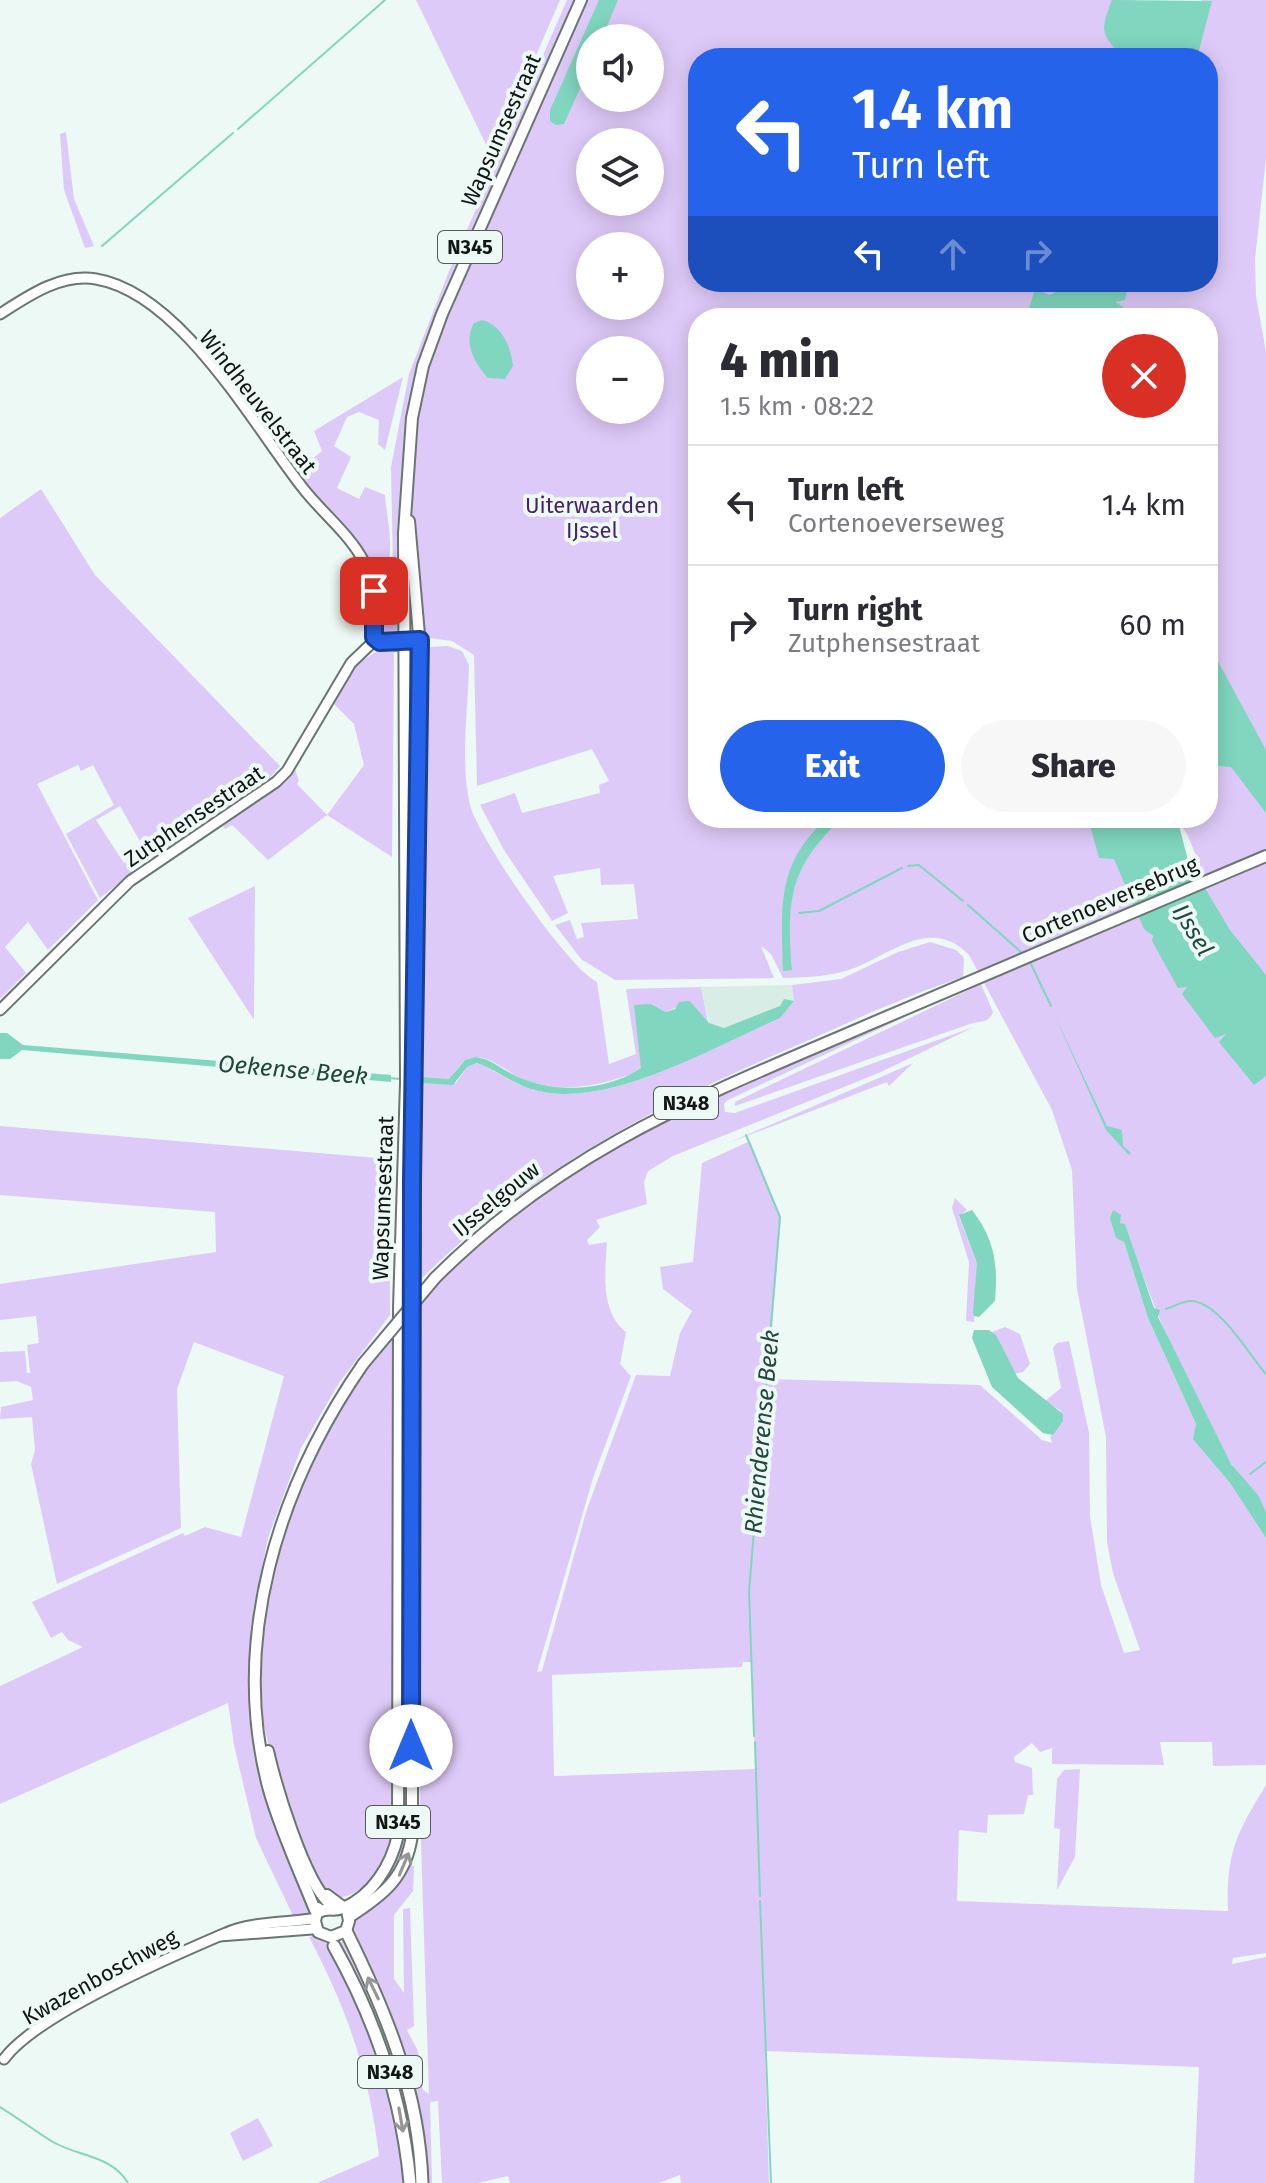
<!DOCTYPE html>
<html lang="en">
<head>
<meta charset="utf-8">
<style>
	body { margin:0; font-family:"Fira Sans",sans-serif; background:#f7f7f7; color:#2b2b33; height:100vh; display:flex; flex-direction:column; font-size:30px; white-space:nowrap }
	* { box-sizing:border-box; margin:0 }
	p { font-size:26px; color:#7c7c81 }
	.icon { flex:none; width:44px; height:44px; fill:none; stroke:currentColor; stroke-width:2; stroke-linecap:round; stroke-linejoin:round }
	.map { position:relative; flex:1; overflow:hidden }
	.drawer { position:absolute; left:688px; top:308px; width:530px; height:520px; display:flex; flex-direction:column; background:#fff; border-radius:32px; box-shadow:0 4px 20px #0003 }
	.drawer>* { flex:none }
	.banner { position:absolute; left:688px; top:48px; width:530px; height:244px; border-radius:32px; box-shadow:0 4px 20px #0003; background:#2563eb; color:#fff; overflow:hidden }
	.fabs { position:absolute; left:576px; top:24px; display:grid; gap:16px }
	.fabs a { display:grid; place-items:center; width:88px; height:88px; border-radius:50%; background:#fff; box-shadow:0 4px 20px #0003; font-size:40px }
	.pin { position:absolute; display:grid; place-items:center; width:68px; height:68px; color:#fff; margin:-34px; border-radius:16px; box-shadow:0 4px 12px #0006 }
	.me { position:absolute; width:88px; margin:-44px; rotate:0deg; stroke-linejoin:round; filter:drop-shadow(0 0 6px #0008) }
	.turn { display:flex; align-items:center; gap:28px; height:168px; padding:0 32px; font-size:36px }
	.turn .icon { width:104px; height:104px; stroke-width:2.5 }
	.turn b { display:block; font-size:56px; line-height:68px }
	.lanes { display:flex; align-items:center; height:76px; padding:0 32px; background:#0003; justify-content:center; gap:40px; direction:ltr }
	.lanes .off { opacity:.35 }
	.round { display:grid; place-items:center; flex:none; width:84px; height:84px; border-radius:42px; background:#f7f7f7 }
	.headline { display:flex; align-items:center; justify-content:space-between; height:136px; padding:0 32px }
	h1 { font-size:48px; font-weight:800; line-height:60px }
	.cta { display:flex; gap:16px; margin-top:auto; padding:16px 32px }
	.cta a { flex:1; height:92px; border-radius:48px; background:#2563eb; color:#fff; font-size:32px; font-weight:800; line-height:92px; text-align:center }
	.cta a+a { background:#f7f7f7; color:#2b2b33 }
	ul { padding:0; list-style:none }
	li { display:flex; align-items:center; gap:24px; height:120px; padding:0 32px; border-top:2px solid #e1e1e2 }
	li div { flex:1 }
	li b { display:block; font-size:30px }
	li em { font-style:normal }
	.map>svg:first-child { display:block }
	.built { fill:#d8ede6 }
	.green { fill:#decaf8; fill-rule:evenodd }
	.water { fill:#80d6be }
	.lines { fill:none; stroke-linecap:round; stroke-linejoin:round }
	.stream { stroke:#80d6be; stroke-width:2 }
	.secondary-casing { stroke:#6b7572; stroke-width:13 }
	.primary-casing { stroke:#6b7572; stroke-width:14 }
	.highway-casing { stroke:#6b7572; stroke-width:15 }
	.secondary { stroke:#fff; stroke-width:9 }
	.primary { stroke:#fff; stroke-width:10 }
	.highway { stroke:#fff; stroke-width:11 }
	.primary-bridge-casing { stroke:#6b7572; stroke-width:14; stroke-linecap:butt }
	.primary-bridge { stroke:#fff; stroke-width:10 }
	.oneway { stroke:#949796 }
	.route-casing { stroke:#184099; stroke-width:20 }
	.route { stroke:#2563eb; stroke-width:14 }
	.labels { text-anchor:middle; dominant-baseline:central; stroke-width:8; stroke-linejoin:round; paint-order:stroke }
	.shield { fill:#edf9f5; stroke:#545b58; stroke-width:2 }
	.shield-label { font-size:20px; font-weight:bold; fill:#121715 }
	.street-label { font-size:22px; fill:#121715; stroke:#edf9f5 }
	.park-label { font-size:22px; fill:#482269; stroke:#edf9f5 }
	.water-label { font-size:24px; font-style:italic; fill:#21483d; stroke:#edf9f5 }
</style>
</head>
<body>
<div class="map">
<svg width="1266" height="2183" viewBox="0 0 1266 2183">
	<rect width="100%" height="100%" fill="#edf9f5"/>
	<polygon class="built" points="792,985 794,1001 730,1027 719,1028 709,1023 701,987"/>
	<g class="green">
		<polygon points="416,0 560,0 492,157"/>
		<polygon points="567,0 578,0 447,292 408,420 402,499 401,630 392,639 380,638 376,630 376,586 393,568 391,467 409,374 449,271"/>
		<path d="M584,0h551l-18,58h-419v224h357l-6,36h-351v500h400l45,107 123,149v438c-9,-20 -25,-32 -36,-50 -46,-75 -77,-156 -105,-237l-13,-4 4,16 8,5 24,76 48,106 -2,15 36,44 36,55v227l-53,1 -1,-24h-52l4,23 -112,-1v-16l-12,4 -8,-9 -18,14 1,5 17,6 1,27h-5l-4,19 -36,1 -1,18 -28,-3 -2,71 271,10c-2,-58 8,-77 38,-126v168l-33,5 -1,6 34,-7v226h-72l5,-116 -434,-16 4,132h-88l-1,-8 -21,8h-149l-2,-7 -30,7h-36l-4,-82 -8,1 2,81h-6c-4,-31 -5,-62 -12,-92 -12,-57 -40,-109 -65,-161l3,-11 55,-54 7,1 -1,25 -19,24v64l10,14 -1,-84 7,-1 4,118 -7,4 11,21 5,39 6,4 -9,-283 -4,-506c61,-64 130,-126 209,-167 108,-56 224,-96 335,-147l-232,109 -4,4 1,8 10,1 239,-86 -93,45 -208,84 -25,15 -4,11 3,22 -51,16 4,7 -13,13 2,5 18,-3c-2,30 -7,70 19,90l-6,32 11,12 -38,102 -56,194 5,-1 44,-159 50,-137 34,1 10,-43 12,-22 -29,-22 -3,-22 33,-5 9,-99 48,-22 31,76 -13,162 212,6 62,55 10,3 -2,-7 3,-1 8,-24 -16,-10 16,-13 -8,-40 4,-5 12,-2 20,92 1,83 11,69 23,68 16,-3 -27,-77 -6,-31 -1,-105 -29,-148 -5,-119 -20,-60 -83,-155c-36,-38 -75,-4 -112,12 -24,10 -49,10 -74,11l-12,-24 -10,-8 13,32 -159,2 -34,-21 -26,-34 15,-5 7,19 7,-2 -3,-14 57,-4 -4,-35 -33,1 -1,-17 -47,8 15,37 -16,8 -48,-71 -24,-45 35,-12 7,20 78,-20 -1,-8 10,-4 -17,-32 -115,37 -3,-131 -22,-14 -23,-3 -4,-6 -15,-141 7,-83 27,-93zM590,38h60v60h-60zM590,142h60v60h-60zM590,246h60v60h-60zM590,350h60v60h-60zM743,1662h9l3,107 -201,7 -2,-101 190,-8z"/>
		<polygon points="1202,0 1266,0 1266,158 1255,259 1256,296 1266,352 1266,851 1205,877 1187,834 1176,818 1208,818 1208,318 1115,318 1121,282 1208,282 1208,58 1186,58"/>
		<polygon points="66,132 74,199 94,246 85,248 64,190 60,134"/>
		<path d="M403,377l-18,73 -7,-6 1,-24 -20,-8 -12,5 -13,29 17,11 -14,31 22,11 6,-12 20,8c1,21 16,77 -11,81l-79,-103 27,-22 -8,-20z"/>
		<polygon points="41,489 95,575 280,766 266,782 151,861 120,806 96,820 124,863 128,862 134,872 100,898 66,834 114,805 93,765 81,771 78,765 37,784 98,900 48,950 28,922 5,947 26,973 0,999 0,518"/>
		<path d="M448,646l14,5 7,14c-1,45 -9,96 1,140 9,34 97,162 127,177l12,82 27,-10 -10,-65 75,-2 7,35 -18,-21 -24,11 -15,-8 -8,61c-7,10 -22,12 -33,16 -29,8 -59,9 -87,-2 -16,-6 -34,-26 -52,-21 -10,2 -15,14 -22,21l-27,-2 7,-430z"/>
		<polygon points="380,649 394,651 392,857 327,815 268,860 232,825 225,829 223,826 283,782 295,769 299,781 297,784 327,815 364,765 354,724 332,702 356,665"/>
		<polygon points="1266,863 1266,977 1229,930 1205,889"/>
		<polygon points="255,886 254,1020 188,918"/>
		<path d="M930,942l26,8 8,8 -1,19c-55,18 -109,43 -163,67 -147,63 -263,122 -379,235l1,-196h34l11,-16 10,-4c22,9 38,23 61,28 72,17 176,-44 242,-73l14,-17 -2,-16 49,-6 57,-27z"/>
		<path d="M981,984l12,28c-4,11 -13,9 -23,12l-235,82v-4z"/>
		<polygon points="913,1063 889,1086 887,1082 726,1144"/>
		<polygon points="411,1082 410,1829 402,1865 370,1902 366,1897 388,1873 403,1831 401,1405"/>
		<polygon points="0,1126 389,1159 390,1315 339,1383 301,1448 268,1538 253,1611 250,1686 262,1779 274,1822 312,1906 307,1917 295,1920 256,1838 234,1745 228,1703 0,1804 0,1686 83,1647 68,1640 62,1632 51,1638 32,1602 183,1533 185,1536 205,1527 241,1537 284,1376 194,1342 177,1389 181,1528 57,1584 31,1464 35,1450 32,1417 0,1419 1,1407 33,1400 31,1387 17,1381 0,1382 0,1352 25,1351 27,1373 30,1373 27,1345 39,1343 36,1316 0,1320 0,1284 216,1252 215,1212 0,1195"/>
		<polygon points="955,1198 967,1210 959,1216 977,1263 974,1322 966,1321 969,1262 952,1208"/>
		<polygon points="1005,1327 1020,1334 1030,1364 1023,1372 1015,1374 992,1332"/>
		<path d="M393,1334l1,497c-7,29 -23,62 -56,67 -26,-13 -37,-57 -47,-83 -14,-38 -27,-76 -31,-117 -13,-132 52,-265 133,-364z"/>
		<polygon points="1080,1769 1075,1857 1057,1890 1060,1829 1054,1828 1057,1779 1064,1770"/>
		<path d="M313,1936l19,10 19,34 41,113 15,90h-90l62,-27c-10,-83 -31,-145 -70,-219z"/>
		<polygon points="344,1940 373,1994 408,2091 419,2183 413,2183 377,2023 339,1943"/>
		<polygon points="258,2118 273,2146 243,2161 230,2133"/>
	</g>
	<g class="water">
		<polygon points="599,0 618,0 602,38 590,38 590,66 564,124 556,125 550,121 550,110"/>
		<path d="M1112,0l100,1 -15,57h-101l4,-7 16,6 3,-4c-19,-21 -18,-24 -7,-53z"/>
		<polygon points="1048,282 1129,282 1125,300 1116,302 1124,308 1122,318 1026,318 1035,289 1050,295 1056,291 1054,284"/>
		<path d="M482,320c20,5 29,27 31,46l-8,13 -17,-1c-14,-15 -25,-36 -14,-55z"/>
		<polygon points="1208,643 1266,750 1266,813 1231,767 1208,765"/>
		<path d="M827,818h15c-54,51 -55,82 -50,152l-9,1c-1,-65 -8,-105 44,-153z"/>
		<polygon points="1088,818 1177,818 1188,860 1230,930 1266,975 1266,1076 1254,1085 1219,1042 1226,1034 1215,1038 1182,994 1187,987 1178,988 1152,941 1153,936 1144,929 1114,859 1099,858"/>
		<path d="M784,999l10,2 -14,17c-66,29 -170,90 -242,73 -23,-5 -39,-20 -61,-28l-10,4 -14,18 -31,-2v-6l27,2 16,-19 10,-3c15,1 26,12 39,18 38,19 92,17 127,-7l-7,-63 17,-1 15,8 9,-3 4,-7 11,-1 19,22 15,5 56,-22z"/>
		<polygon points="1054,1014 1107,1126 1122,1130 1123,1146 1131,1153 1129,1155 1106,1130"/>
		<polygon points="0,1033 7,1033 23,1045 391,1075 391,1082 22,1050 10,1059 0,1059"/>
		<path d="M972,1210c23,30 26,54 23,91l-16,16 -5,-1 -1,-4 4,-49 -18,-48z"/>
		<polygon points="1113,1210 1121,1215 1120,1223 1125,1224 1154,1308 1160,1310 1158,1317 1231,1464 1258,1495 1266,1512 1266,1538 1230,1483 1193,1439 1196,1424 1148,1318 1124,1242 1116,1238 1110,1218"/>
		<polygon points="974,1330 989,1330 996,1335 1018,1378 1063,1414 1063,1421 1053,1435 1043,1433 992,1387 972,1338"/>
	</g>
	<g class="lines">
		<g class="stream">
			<polyline points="238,129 385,0"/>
			<polyline points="102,246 233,133"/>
			<polyline points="908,866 919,865 963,901"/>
			<polyline points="968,905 1022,953"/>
			<polyline points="799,913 819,911 902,868"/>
			<polyline points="1029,960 1051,1006"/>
			<polyline points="388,1078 401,1079"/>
			<polyline points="746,1135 780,1217 749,1591 754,1736"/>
			<path d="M1166,1309c7,-2 17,-8 24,-8 28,-1 59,54 76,73"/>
			<polyline points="1250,1474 1266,1462"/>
			<polyline points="755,1742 760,1896"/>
			<polyline points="760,1901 771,2183"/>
			<path d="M0,2107c18,11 35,24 53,35 26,15 58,13 75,41"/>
		</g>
		<defs>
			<g id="secondary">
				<path d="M0,314c28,-18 61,-41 96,-35 84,14 156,144 206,208 19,25 48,47 62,75 14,28 1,59 12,77"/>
				<polyline points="376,639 395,645 420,646"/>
				<polyline points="0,1010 130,881 276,782 287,771 351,663 376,639"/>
				<polyline points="219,1936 312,1929"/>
				<path d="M4,2059c32,-44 168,-103 222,-126 24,-11 58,-10 85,-14"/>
			</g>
			<g id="primary">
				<polyline points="409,521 420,646 413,1073"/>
				<path d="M435,1278c132,-132 268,-182 435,-254 132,-57 264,-112 396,-168"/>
				<path d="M268,1751c8,35 36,130 62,153"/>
				<polyline points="318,1908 315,1921 318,1932 331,1937 346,1931 349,1921 347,1910 327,1895"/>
				<path d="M315,1910c-16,-40 -34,-78 -46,-120 -40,-149 9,-303 94,-426"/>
				<path d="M319,1912c9,-5 15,0 24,-4 29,-12 48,-42 55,-73l1,-527 7,-225 -2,-550 8,-115 11,-52 19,-52 139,-314"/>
				<path d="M349,1917c34,-22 57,-39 63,-82v-710"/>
			</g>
			<g id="highway">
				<path d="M346,1931c40,81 73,160 76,252"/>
				<path d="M334,1946c42,75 68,151 76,237"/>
			</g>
		</defs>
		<use href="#secondary" class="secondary-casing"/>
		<use href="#primary" class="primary-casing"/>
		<use href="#highway" class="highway-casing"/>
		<use href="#secondary" class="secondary"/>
		<use href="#primary" class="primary"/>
		<use href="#highway" class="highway"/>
		<defs>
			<polyline id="primary-bridge" points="363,1364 435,1278"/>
		</defs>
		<use href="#primary-bridge" class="primary-bridge-casing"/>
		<use href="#primary-bridge" class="primary-bridge"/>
	</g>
	<defs><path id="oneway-shaft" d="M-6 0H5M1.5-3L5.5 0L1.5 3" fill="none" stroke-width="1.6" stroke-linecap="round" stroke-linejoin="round" transform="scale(2)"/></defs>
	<g class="oneway">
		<use href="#oneway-shaft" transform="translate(404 1864) rotate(-67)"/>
		<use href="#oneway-shaft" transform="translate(373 1988) rotate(-116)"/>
		<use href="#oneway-shaft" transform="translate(401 2120) rotate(80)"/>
	</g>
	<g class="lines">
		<defs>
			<polyline id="route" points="374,591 374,637 380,642 420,640 412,1182 411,1746"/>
		</defs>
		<use href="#route" class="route-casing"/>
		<use href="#route" class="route"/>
	</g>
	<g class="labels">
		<g class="shield">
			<rect x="438" y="231" width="64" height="32" rx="6"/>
			<rect x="654" y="1087" width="64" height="32" rx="6"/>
			<rect x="366" y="1806" width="64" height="32" rx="6"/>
			<rect x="358" y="2056" width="64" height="32" rx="6"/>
		</g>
		<g class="shield-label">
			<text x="470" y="247">N345</text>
			<text x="686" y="1103">N348</text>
			<text x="398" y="1822">N345</text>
			<text x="390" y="2072">N348</text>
		</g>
		<g class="street-label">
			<text transform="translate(501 130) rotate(-66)">Wapsumsestraat</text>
			<text transform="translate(258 402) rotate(52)">Windheuvelstraat</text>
			<text transform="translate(194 816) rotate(-34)">Zutphensestraat</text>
			<text transform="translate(1110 900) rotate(-23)">Cortenoeversebrug</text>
			<text transform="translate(383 1198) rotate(-88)">Wapsumsestraat</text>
			<text transform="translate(496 1199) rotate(-39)">IJsselgouw</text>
			<text transform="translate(100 1977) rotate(-29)">Kwazenboschweg</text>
		</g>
		<g class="park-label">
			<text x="592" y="505">Uiterwaarden<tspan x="592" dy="25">IJssel</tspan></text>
		</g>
		<g class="water-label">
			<text transform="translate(1193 930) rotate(59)">IJssel</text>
			<text transform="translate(293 1070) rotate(5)">Oekense Beek</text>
			<text transform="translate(762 1432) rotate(-85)">Rhienderense Beek</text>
		</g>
	</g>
</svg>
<div class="fabs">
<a><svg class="icon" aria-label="sound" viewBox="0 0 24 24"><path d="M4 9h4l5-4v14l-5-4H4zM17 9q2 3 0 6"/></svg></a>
<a><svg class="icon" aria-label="layers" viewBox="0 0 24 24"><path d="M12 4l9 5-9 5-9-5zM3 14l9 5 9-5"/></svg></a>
<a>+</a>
<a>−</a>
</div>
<div class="pin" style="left:374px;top:591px;background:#d93025"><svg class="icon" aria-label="arrive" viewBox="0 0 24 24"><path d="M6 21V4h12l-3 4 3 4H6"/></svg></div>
<svg class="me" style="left:411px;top:1746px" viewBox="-20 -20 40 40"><circle r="19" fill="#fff"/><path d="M0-13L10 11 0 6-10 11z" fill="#2563eb"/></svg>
<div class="banner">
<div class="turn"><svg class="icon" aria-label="left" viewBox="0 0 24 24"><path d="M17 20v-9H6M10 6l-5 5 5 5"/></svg><div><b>1.4 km</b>Turn left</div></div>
<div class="lanes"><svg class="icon" aria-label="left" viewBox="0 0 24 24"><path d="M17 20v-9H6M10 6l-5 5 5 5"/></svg><svg class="icon off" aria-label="ahead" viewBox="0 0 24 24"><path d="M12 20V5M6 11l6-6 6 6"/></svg><svg class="icon off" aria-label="right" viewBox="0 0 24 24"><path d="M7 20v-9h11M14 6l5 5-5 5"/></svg></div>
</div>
<section class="drawer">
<div class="headline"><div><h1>4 min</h1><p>1.5 km · 08:22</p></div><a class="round" style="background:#d93025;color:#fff"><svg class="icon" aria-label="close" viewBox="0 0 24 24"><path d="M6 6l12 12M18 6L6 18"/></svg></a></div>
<ul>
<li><svg class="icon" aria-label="left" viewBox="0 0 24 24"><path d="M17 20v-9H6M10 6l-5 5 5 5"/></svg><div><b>Turn left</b><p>Cortenoeverseweg</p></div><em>1.4 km</em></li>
<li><svg class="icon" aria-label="right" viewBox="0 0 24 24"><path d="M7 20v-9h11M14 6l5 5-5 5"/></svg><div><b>Turn right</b><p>Zutphensestraat</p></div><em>60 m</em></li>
</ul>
<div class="cta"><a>Exit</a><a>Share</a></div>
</section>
</div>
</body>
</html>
